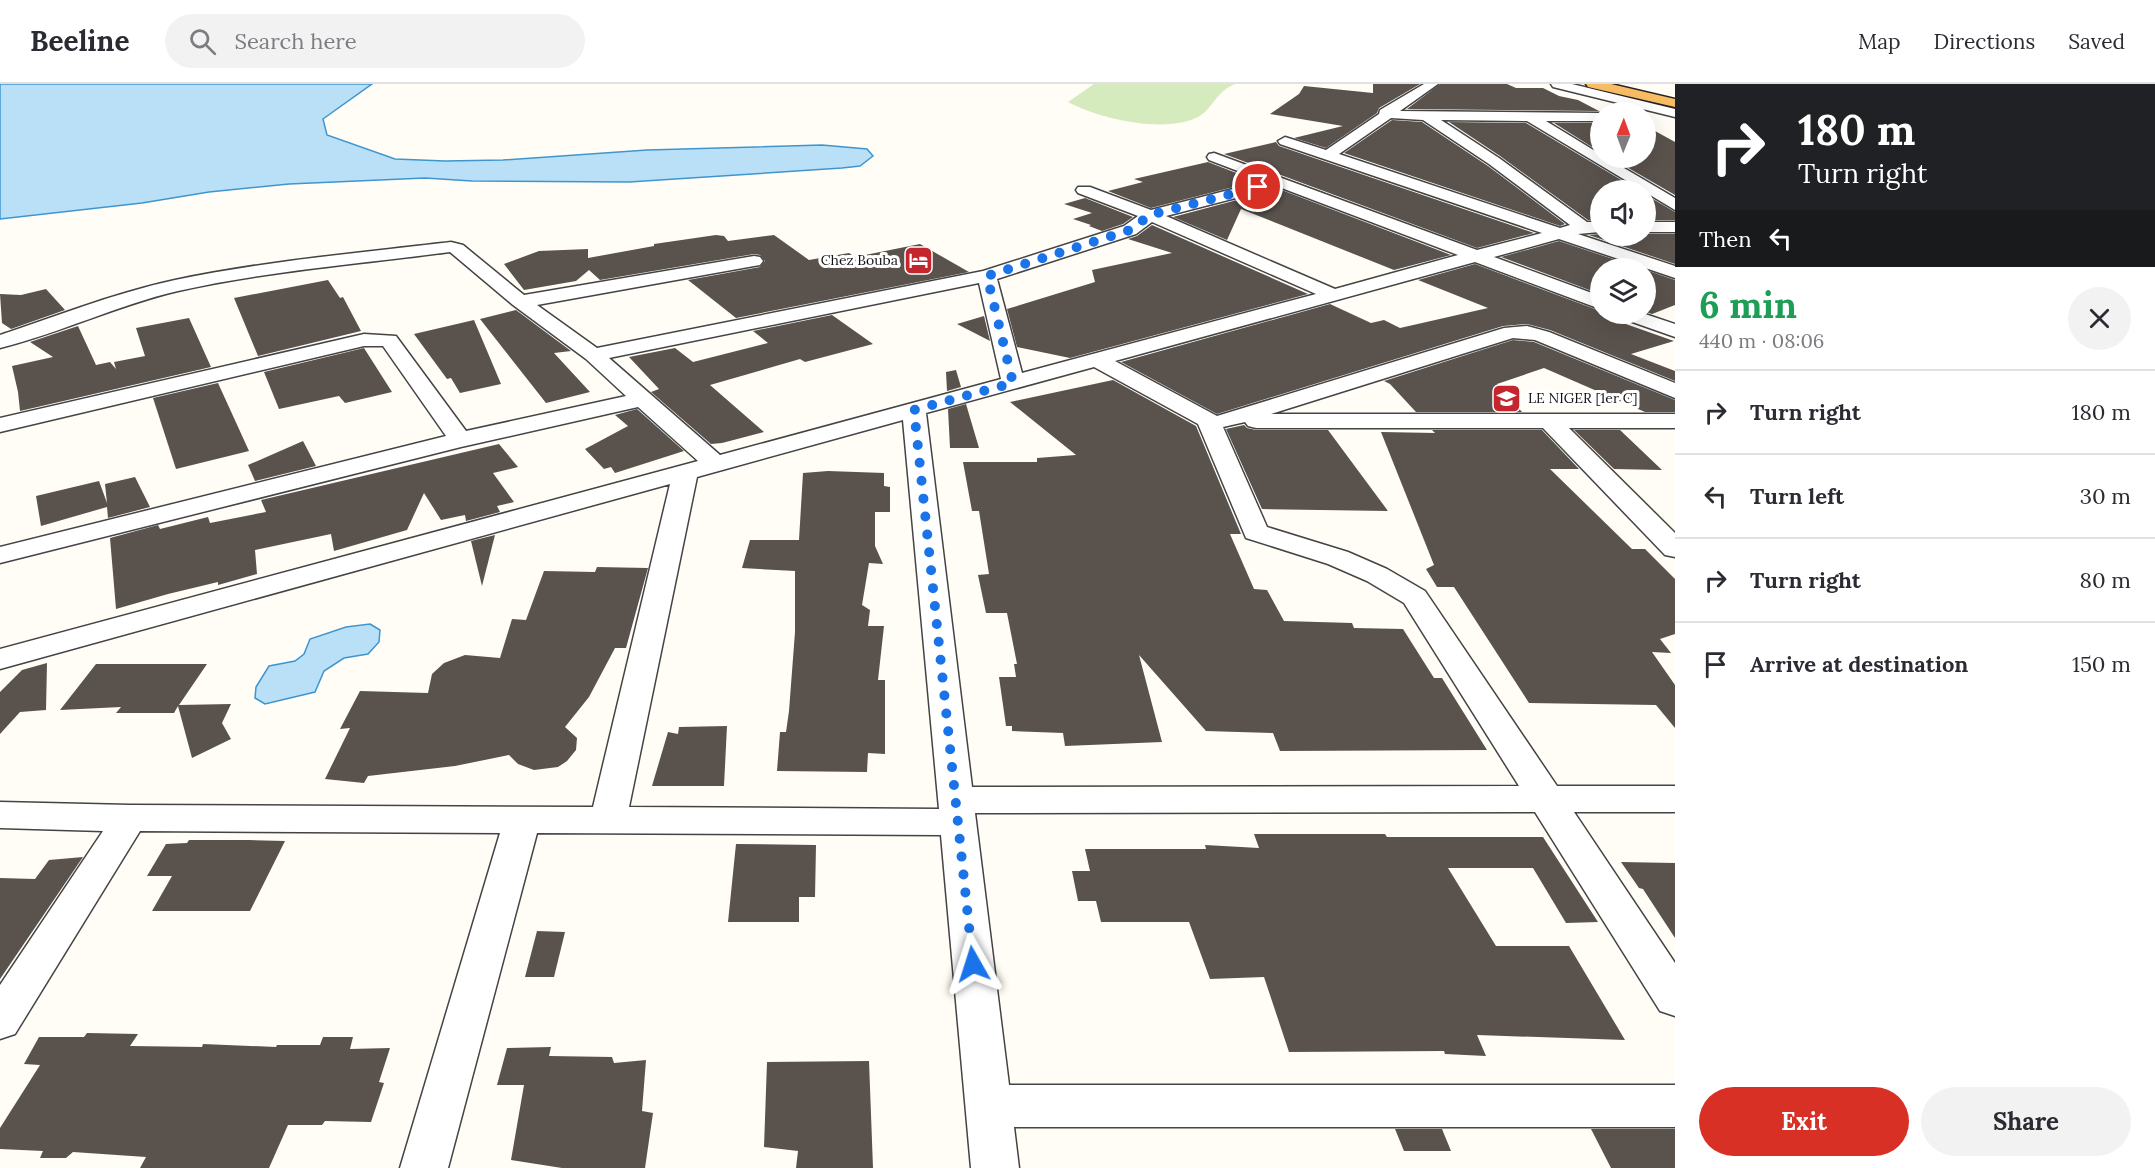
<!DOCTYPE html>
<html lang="en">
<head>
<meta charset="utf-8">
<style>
	body { margin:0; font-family:Lora,serif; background:#f2f2f3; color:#2b2b33; height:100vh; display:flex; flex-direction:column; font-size:22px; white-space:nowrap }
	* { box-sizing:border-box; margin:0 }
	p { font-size:20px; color:#7c7c81 }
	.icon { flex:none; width:33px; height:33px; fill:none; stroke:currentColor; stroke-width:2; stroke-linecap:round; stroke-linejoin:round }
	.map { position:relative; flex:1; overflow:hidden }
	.details { display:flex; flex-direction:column; background:#fff; width:480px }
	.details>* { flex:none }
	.hud { background:#202124; color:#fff; overflow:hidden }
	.needle { width:39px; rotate:1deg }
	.buttons { position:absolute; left:1590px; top:18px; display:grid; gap:12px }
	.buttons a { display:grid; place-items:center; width:66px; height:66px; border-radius:50%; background:#fff; box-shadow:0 6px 24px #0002; font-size:30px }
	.pin { position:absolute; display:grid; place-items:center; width:51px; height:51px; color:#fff; margin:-26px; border:3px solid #fff; border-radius:50%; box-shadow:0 2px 6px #0007 }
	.me { position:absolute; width:66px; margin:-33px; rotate:354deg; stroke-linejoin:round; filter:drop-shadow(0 0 4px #0008) }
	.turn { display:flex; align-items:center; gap:21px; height:126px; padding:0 24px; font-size:27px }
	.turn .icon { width:78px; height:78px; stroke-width:2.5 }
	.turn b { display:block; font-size:42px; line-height:51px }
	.then { display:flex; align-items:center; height:57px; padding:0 24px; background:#0003; gap:12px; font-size:22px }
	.round { display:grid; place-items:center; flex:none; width:63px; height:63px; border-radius:32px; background:#f2f2f3 }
	.overview { display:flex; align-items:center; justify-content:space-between; height:102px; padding:0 24px }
	h1 { font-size:36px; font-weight:800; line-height:45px; color:#1e9e55 }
	.primary-button { display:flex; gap:12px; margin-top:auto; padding:12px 24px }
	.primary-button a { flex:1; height:69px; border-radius:36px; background:#d93025; color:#fff; font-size:24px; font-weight:800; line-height:69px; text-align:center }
	.primary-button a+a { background:#f2f2f3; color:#2b2b33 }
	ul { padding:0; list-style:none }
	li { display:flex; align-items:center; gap:18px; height:84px; padding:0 24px; border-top:2px solid #e1e1e2 }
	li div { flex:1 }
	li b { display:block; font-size:22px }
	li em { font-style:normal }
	header { display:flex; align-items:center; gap:36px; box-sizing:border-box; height:84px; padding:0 30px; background:#fff; border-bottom:2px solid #e1e1e2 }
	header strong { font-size:28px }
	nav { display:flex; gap:33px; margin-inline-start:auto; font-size:21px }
	.search { width:420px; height:54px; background:#f2f2f3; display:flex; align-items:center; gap:15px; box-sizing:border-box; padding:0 21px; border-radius:33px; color:#7c7c81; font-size:22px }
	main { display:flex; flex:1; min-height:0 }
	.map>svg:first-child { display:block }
	.green { fill:#d5ebbd }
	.water { fill:#b9e0f7; stroke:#3f96cf; stroke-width:1.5 }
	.building { fill:#5a524d }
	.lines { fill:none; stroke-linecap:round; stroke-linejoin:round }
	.minor-casing { stroke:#444; stroke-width:3 }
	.trunk-casing { stroke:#222; stroke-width:3 }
	.minor { fill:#fff; fill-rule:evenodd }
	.trunk { fill:#f7bc64; fill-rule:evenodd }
	.route { stroke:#1a73e8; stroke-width:10; stroke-dasharray:0 18 }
	.labels { text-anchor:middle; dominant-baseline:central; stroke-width:6; stroke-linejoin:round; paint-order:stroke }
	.far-poi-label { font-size:14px; fill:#111; stroke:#fff; text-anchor:end }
</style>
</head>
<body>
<header>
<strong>Beeline</strong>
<div class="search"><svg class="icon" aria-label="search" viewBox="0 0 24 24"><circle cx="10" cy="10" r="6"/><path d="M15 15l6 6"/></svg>Search here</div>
<nav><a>Map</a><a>Directions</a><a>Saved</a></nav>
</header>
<main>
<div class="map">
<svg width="1675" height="1084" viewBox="0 0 1675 1084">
	<rect width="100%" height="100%" fill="#fffdf5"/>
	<path class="green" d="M1094,0h141c-19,7 -23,26 -37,33 -34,17 -98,2 -130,-15z"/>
	<g class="water">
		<polygon points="0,0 372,0 323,35 327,51 395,75 445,77 503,76 647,66 822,61 867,65 873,72 860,82 842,84 629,98 472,97 425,94 289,100 209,108 142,119 0,135"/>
		<polygon points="370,540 380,546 379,558 368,570 344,574 324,587 315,608 265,620 255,614 256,603 269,582 295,577 304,570 310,555 346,543"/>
	</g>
	<g class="building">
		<polygon points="1373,0 1420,0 1379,24 1377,29 1326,64 1294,54 1343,42 1270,30 1299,10 1304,2 1373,9"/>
		<polygon points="1440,0 1507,0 1516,4 1543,4 1559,12 1578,16 1599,27 1407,25"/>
		<polygon points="1392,36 1422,38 1488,82 1565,140 1560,142 1344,69"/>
		<polygon points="1449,38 1526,39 1638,106 1600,106 1600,136 1588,136 1500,72"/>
		<polygon points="1554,39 1600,39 1600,68"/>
		<polygon points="1646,42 1675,58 1675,111 1611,74 1646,74"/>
		<polygon points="1276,58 1279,62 1534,149 1477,164 1224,70"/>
		<polygon points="1208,78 1257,97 1151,124 1108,107 1143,98 1134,95"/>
		<polygon points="1279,105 1451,171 1394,186 1241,125 1227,156 1173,133"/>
		<polygon points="1646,111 1675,128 1675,136 1646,136"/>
		<polygon points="1085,114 1133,133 1123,140 1102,147 1089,142 1091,141 1073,135 1092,129 1064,120"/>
		<polygon points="1152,141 1308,210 1070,274 1017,263 1007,225 1095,198 1092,186 1172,169 1128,155 1137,152"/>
		<polygon points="1600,150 1675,150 1675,180 1589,151"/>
		<polygon points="716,151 724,152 728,157 774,151 809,176 849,169 855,173 920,160 969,188 736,234 688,196 760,183 765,177 760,171 754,170 600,196 589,186 576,197 524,206 504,180 539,167 588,165 588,174 654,162 654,160"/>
		<polygon points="1559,157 1640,184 1600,184 1600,210 1501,173"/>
		<polygon points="1475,180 1600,227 1600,230 1616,230 1619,235 1626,238 1623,239 1674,257 1631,270 1675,287 1675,297 1550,246 1527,240 1503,242 1217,330 1121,278 1330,220 1371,239 1384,236 1400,244 1488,224 1418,196"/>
		<polygon points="1646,186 1675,196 1675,221 1652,230 1646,228"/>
		<polygon points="328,196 340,214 343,213 361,247 258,272 234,214"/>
		<polygon points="46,205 65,226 11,245 2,239 0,210 21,211"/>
		<polygon points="516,226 571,267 554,269 590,308 546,319 480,235"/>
		<polygon points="832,231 873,260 805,278 800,275 710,301 764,348 722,359 711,360 651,308 659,305 629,273 675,264 693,278 768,259 753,247"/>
		<polygon points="984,232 990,257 957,240"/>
		<polygon points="189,234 211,283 20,327 18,308 12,282 53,273 30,258 78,242 96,281 110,278 116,285 114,278 145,272 136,244"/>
		<polygon points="474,236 501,300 460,309 451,294 447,295 414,250"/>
		<polygon points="1513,256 1534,258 1675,316 1675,328 1645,328 1544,284 1497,300 1522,328 1416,328 1390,300 1384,297"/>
		<polygon points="364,264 392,308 345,319 339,312 279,325 264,288"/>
		<polygon points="956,286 961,303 947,307 946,288"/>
		<polygon points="1113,296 1196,342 1241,450 1230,450 1254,505 1267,506 1284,537 1352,539 1354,544 1403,545 1434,594 1442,594 1487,666 1280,667 1273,649 1206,647 1139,571 1162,658 1065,662 1063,649 1012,647 1012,642 1006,642 999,593 1016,593 1014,580 1017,580 1007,529 986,529 978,491 989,490 979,427 972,427 963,378 1037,378 1037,374 1076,371 1010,318"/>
		<polygon points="218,299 249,367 176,385 153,314"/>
		<polygon points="966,320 979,364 950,364 948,325"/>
		<polygon points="637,325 684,367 615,389 611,383 604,385 585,365 628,342 615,331"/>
		<polygon points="1244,341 1247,344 1256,346 1328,346 1388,427 1262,425 1226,345"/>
		<polygon points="1432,346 1542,346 1579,385 1550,385 1632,465 1645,465 1675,495 1675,550 1660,555 1671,569 1652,568 1675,601 1675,644 1656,621 1529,619 1454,503 1437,503 1426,485 1434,481 1381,348 1435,349"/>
		<polygon points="1574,346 1620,346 1662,386 1614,385"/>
		<polygon points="303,357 316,382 255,397 248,381"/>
		<polygon points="499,360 518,383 493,389 514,418 497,422 500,428 466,437 465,431 441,436 424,409 407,446 334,467 331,450 255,466 257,490 218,501 218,498 168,510 116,525 110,454 158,441 160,445 208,433 210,439 266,428 261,416"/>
		<polygon points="828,387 884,389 884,402 890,403 890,428 875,428 875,462 883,480 869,479 862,521 870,526 868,542 884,542 878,596 885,596 885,670 868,669 867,688 777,687 780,648 786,648 789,627 795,548 795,487 742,484 750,456 799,456 803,389"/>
		<polygon points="135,393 150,423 108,434 107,423 41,442 36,412 99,397 107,419 105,400"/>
		<polygon points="495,451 482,502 471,457"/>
		<polygon points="597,483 648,484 626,564 615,564 589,613 565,643 577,654 576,666 567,677 558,683 534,686 518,680 509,671 455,682 368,692 364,699 325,695 350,644 340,645 360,607 428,609 432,590 444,579 465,571 500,574 512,535 526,536 544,487 595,488"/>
		<polygon points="47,579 46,626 20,628 0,650 0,608 22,586"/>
		<polygon points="96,580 207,580 179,621 231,620 222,639 231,655 192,674 178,622 174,629 116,629 121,623 60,626"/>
		<polygon points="727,642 724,702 652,702 668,648 678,650 679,643"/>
		<polygon points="1254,750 1385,750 1387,753 1543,753 1598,838 1566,839 1533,784 1448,784 1496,862 1569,862 1625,956 1477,951 1486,972 1445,970 1444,967 1289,968 1264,893 1210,895 1189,838 1101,838 1096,817 1078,817 1072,787 1090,787 1085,765 1206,765 1205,761 1259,764"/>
		<polygon points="189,756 249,756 285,757 250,827 152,827 172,792 147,792 166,760 187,759"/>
		<polygon points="736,760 816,761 815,813 799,813 799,838 728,838"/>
		<polygon points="83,773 0,895 0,794 35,795 49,776"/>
		<polygon points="1621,778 1675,779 1675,854 1643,805 1639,804"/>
		<polygon points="537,847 565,848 554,893 525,893"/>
		<polygon points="87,949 138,950 130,962 202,963 203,960 276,963 277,961 320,961 323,953 353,953 350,965 390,964 379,998 384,999 371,1038 325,1037 322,1041 288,1041 269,1084 140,1084 146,1073 73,1068 66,1074 40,1074 43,1067 0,1065 0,1044 40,981 24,980 39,953 84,953"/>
		<polygon points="551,963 549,972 612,973 614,979 646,976 642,1027 653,1029 645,1084 562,1084 511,1076 524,1001 497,1001 507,964"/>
		<polygon points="869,977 873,1084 796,1084 798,1067 764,1063 767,978"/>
		<polygon points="1395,1045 1442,1045 1451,1067 1404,1067"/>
		<polygon points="1591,1045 1675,1045 1675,1084 1611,1084"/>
	</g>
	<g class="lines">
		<defs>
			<g id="minor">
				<path d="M1424,0h14l-38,27 200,2v8h-54l54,33v4h7l68,40v12l-148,-89 -86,-1 58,38 88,64h13v10l-22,2 97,32v12l-116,-39 -65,18 106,39v13l-125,-47 -360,99 102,55 287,-88 23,-2 22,6 126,51v15l-140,-58 -22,-2 -242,76h404v14h-106l106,105v24l-10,-2 -122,-127h-287l-8,-2 -3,-4 -22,5 44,100 81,25 39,17 38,22 132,195h118v26h-101l101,151v53l-15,-5 -125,-199 -560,1 34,272h666v42h-661l5,41h-48l-30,-333 -404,-2 -89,335h-48l100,-335 -360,-2 -125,203 -15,5v-54l103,-154 -103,-3v-26l130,3 463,2 77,-323 -670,185v-20l698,-188 -60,-54 -177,40 -461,116v-16l446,-111 -63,-90h-19l-364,86v-14l364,-84 32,2 70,95 160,-35 -40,-37 -73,-54 -63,-53c-90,12 -183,19 -272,39 -61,14 -117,42 -178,57v-13c57,-19 115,-42 175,-55 90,-19 184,-27 276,-38l12,3 61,50 230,-39 6,1 3,4 -3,4 -6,1 -217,39 60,43 386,-77 141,-45 14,-10 -60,-23 -2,-3 2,-3h12l61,23 113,-29 -55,-21 -2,-3 2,-3 5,-1 263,97 65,-17 -262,-89 -2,-3 7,-4 41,13 53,-36 1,-4zM1391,34l32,2 66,44 81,61 -10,3 -221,-74zM1279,103l179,68 -123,34 -169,-73zM1152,138l164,72 -294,79 -25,-94 139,-45zM979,199l22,96 -281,76 -111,-97zM1094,283l104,57 48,114 82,26 39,17 37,22 115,183 -547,1 -46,-374zM903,336l36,389 -310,-2 68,-330z"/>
				<polygon points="1551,0 1572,0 1675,25 1675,33 1553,3"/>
				<rect x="1646" y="138" width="29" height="10"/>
				<polygon points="1618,230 1645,230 1675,240 1675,253 1621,234"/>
			</g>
			<polygon id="trunk" points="1586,0 1611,0 1675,15 1675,23 1588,3"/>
		</defs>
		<use href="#minor" class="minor-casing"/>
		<use href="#trunk" class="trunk-casing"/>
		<use href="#minor" class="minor"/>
		<use href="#trunk" class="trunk"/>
	</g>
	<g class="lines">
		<polyline class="route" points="973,880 914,326 1013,299 987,192 1130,146 1150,131 1258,103"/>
	</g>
	<defs>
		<symbol id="hotel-square" viewBox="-11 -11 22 22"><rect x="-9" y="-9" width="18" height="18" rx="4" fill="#c4262e" stroke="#fff"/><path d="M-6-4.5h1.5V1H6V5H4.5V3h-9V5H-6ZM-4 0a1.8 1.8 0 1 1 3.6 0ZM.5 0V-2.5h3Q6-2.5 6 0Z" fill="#fff"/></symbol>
		<symbol id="school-square" viewBox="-11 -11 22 22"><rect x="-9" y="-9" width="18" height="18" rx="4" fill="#c4262e" stroke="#fff"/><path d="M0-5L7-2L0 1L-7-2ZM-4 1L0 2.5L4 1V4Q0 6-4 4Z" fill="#fff"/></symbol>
	</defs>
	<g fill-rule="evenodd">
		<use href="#hotel-square" x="902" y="160" width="33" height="33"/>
		<use href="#school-square" x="1490" y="298" width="33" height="33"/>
	</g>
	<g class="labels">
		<g class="far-poi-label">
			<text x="898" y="176">Chez Bouba</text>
			<text x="1528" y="314" text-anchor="start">LE NIGER [1er C]</text>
		</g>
	</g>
</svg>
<div class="buttons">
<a><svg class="needle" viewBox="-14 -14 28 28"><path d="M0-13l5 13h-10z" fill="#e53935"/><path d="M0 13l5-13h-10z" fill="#7c7c81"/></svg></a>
<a><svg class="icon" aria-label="sound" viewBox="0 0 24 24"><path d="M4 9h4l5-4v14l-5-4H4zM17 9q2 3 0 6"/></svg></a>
<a><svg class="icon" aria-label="layers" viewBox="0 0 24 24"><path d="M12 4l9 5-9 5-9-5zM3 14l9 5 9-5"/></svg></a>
</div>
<div class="pin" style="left:1258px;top:103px;background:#d93025"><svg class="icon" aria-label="arrive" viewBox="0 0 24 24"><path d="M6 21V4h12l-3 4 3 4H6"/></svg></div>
<svg class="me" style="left:973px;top:880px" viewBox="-20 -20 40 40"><path d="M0-17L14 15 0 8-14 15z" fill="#1a73e8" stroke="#fff" stroke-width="4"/></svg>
</div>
<section class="details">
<div class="hud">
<div class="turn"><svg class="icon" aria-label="right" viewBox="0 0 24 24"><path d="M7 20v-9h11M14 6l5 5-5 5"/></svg><div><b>180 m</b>Turn right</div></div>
<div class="then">Then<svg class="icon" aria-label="left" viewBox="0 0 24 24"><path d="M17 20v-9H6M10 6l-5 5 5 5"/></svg></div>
</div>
<div class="overview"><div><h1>6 min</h1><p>440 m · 08:06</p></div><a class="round"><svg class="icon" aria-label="close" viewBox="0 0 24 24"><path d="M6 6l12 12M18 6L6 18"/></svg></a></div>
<ul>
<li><svg class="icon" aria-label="right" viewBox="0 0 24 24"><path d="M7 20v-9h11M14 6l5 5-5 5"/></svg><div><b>Turn right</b></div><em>180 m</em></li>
<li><svg class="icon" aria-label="left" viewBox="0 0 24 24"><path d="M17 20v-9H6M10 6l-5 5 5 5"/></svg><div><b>Turn left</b></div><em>30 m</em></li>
<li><svg class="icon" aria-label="right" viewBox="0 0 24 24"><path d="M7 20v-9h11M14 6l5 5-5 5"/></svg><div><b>Turn right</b></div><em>80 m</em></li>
<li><svg class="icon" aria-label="arrive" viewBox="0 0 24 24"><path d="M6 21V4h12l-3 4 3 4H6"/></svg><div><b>Arrive at destination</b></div><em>150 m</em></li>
</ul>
<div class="primary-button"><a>Exit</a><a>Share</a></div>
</section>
</main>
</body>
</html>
